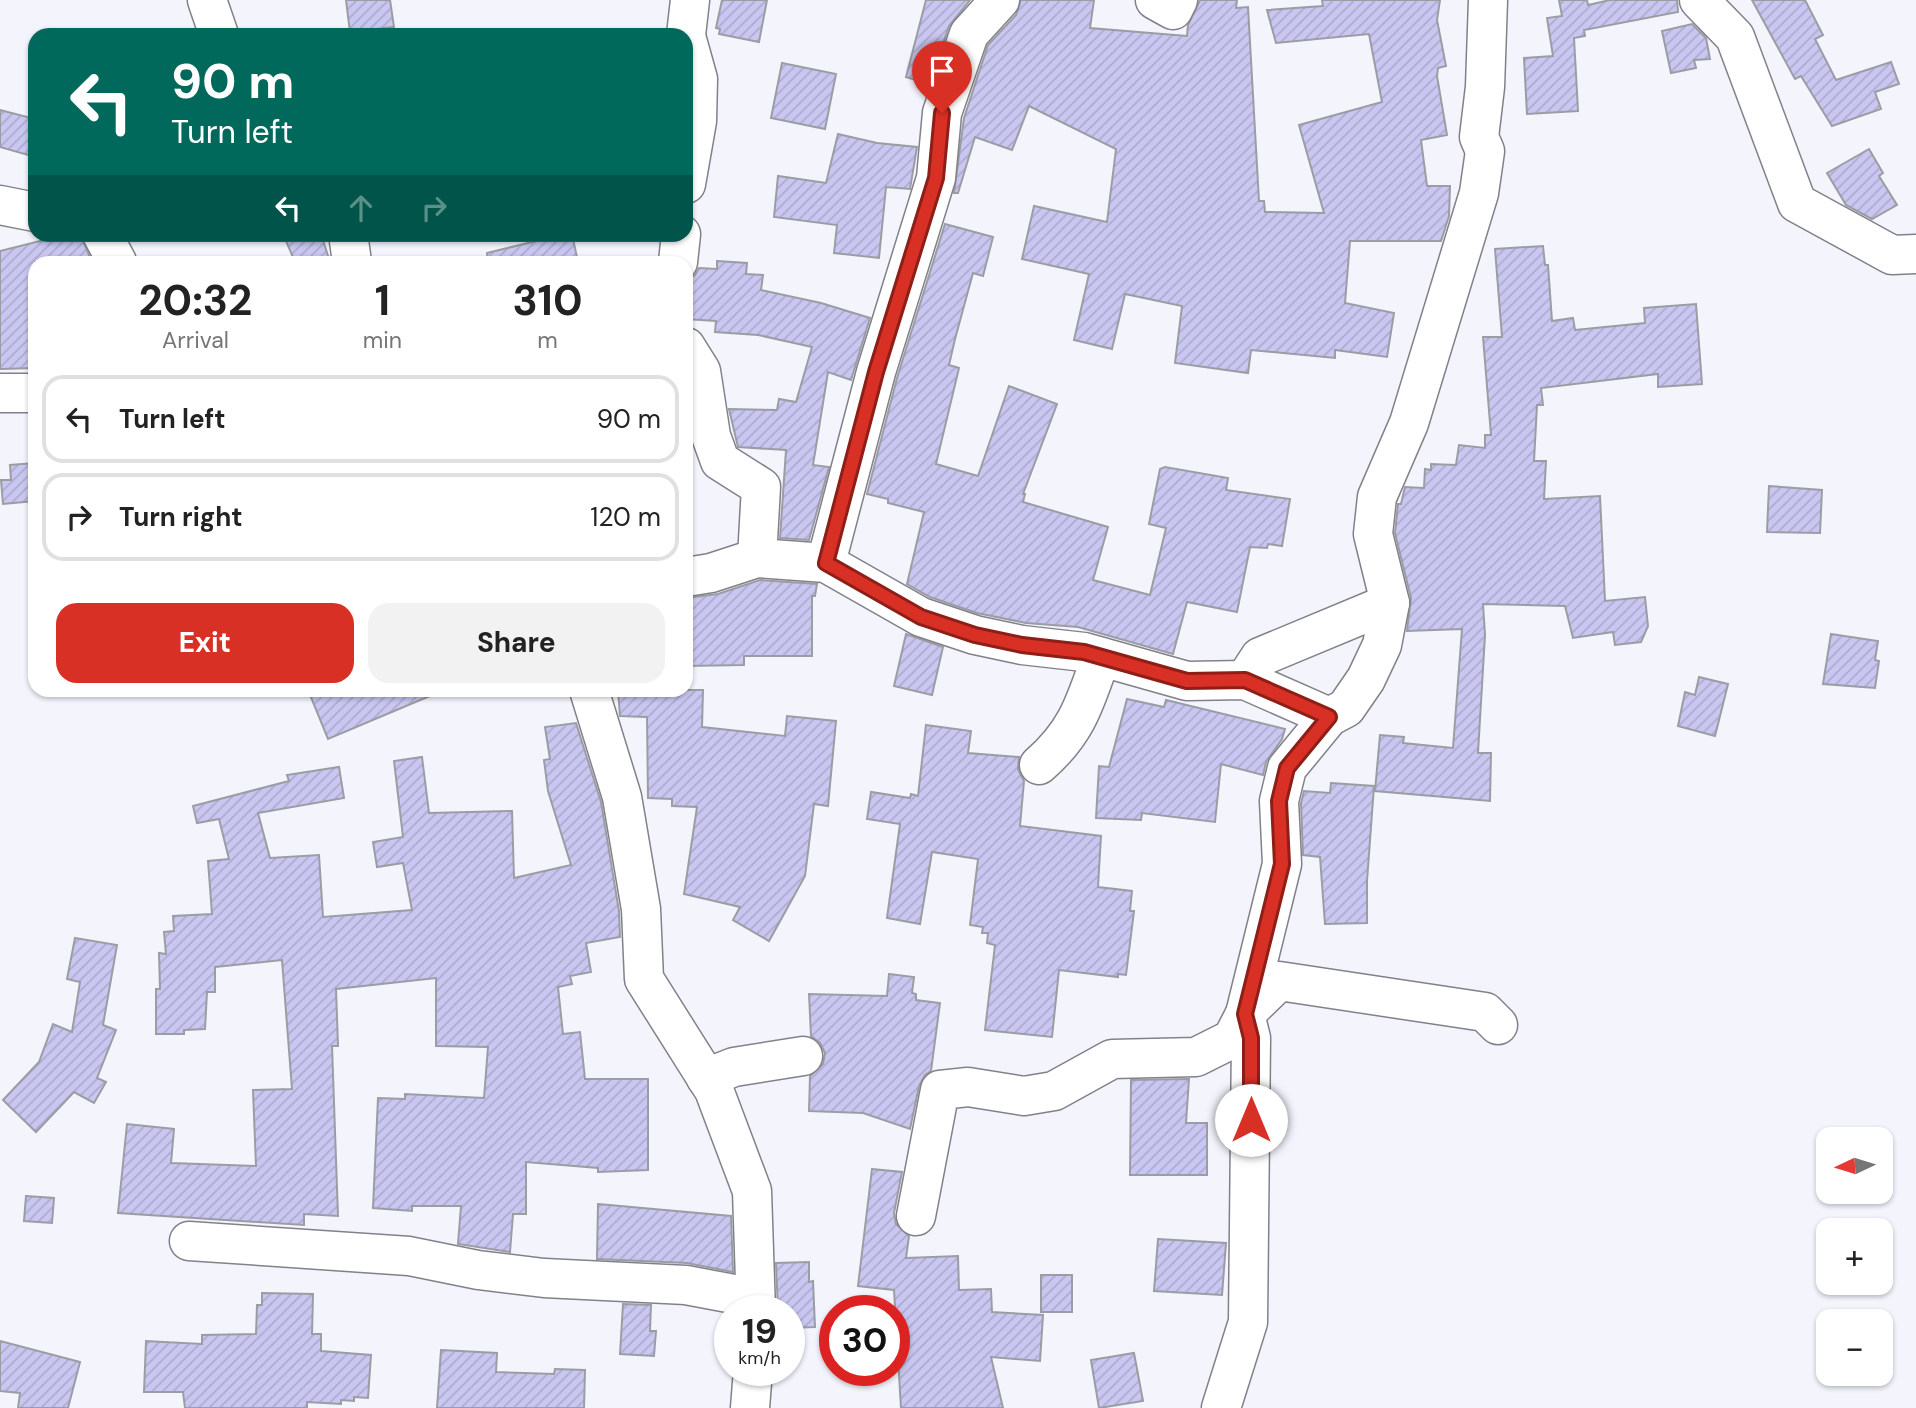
<!DOCTYPE html>
<html lang="en">
<head>
<meta charset="utf-8">
<style>
	body { margin:0; font-family:"DM Sans",sans-serif; background:#f2f2f2; color:#222; height:100vh; display:flex; flex-direction:column; font-size:26px; white-space:nowrap }
	* { box-sizing:border-box; margin:0 }
	p { font-size:23px; color:#767676 }
	.icon { flex:none; width:38px; height:38px; fill:none; stroke:currentColor; stroke-width:2; stroke-linecap:round; stroke-linejoin:round }
	.map { position:relative; flex:1; overflow:hidden }
	.drawer { position:absolute; left:28px; top:256px; width:665px; height:441px; display:flex; flex-direction:column; background:#fff; border-radius:21px; box-shadow:0 2px 5px #0004 }
	.drawer>* { flex:none }
	.guide { position:absolute; left:28px; top:28px; width:665px; height:214px; border-radius:21px; box-shadow:0 2px 5px #0004; background:#00695c; color:#fff; overflow:hidden }
	.needle { width:46px; rotate:266deg }
	.fabs { position:absolute; left:1816px; top:1127px; display:grid; gap:14px }
	.fabs a { display:grid; place-items:center; width:77px; height:77px; border-radius:14px; background:#fff; box-shadow:0 2px 5px #0004; font-size:35px }
	.speed { position:absolute; left:714px; top:1295px; display:flex; gap:14px; font-size:35px; font-weight:700; text-align:center }
	.speed>* { display:grid; place-content:center; width:91px; height:91px; border-radius:50%; background:#fff; box-shadow:0 2px 5px #0004; line-height:1 }
	.speed small { font-size:18px; font-weight:400 }
	.speed .limit { border:10px solid #d22; background:#fff; color:#111 }
	.pin { position:absolute; display:grid; place-items:center; width:60px; height:60px; color:#fff; margin:-72px -30px; border-radius:50% 50% 50% 0; rotate:-45deg; box-shadow:0 0 7px #0007 }
	.pin .icon { rotate:45deg }
	.me { position:absolute; width:77px; margin:-38px; rotate:0deg; stroke-linejoin:round; filter:drop-shadow(0 0 5px #0008) }
	.turn { display:flex; align-items:center; gap:24px; height:147px; padding:0 28px; font-size:32px }
	.turn .icon { width:91px; height:91px; stroke-width:2.5 }
	.turn b { display:block; font-size:49px; line-height:60px }
	.lanes { display:flex; align-items:center; height:66px; padding:0 28px; background:#0003; justify-content:center; gap:35px; direction:ltr }
	.lanes .off { opacity:.35 }
	.eta { display:flex; justify-content:space-evenly; align-items:center; height:119px; text-align:center }
	.eta b { font-size:42px; font-weight:700; line-height:49px }
	.cta { display:flex; gap:14px; margin-top:auto; padding:14px 28px }
	.cta a { flex:1; height:80px; border-radius:21px; background:#d93025; color:#fff; font-size:28px; font-weight:700; line-height:80px; text-align:center }
	.cta a+a { background:#f2f2f2; color:#222 }
	ul { padding:0; list-style:none }
	li { display:flex; align-items:center; gap:21px; height:88px; margin:0 14px 10px; padding:0 14px; border:4px solid #e0e0e0; border-radius:21px }
	li div { flex:1 }
	li b { display:block; font-size:26px }
	li em { font-style:normal }
	.map>svg:first-child { display:block }
	.building { fill:url(#building-hatch); stroke:#9c9ca5; stroke-width:2 }
	.lines { fill:none; stroke-linecap:round; stroke-linejoin:round }
	.minor-casing { stroke:#82818a; stroke-width:41 }
	.minor { stroke:#fff; stroke-width:38 }
	.route-casing { stroke:#8d1f18; stroke-width:18 }
	.route { stroke:#d93025; stroke-width:12 }
</style>
</head>
<body>
<div class="map">
<svg width="1916" height="1408" viewBox="0 0 1916 1408">
	<defs>
		<pattern id="building-hatch" width="6" height="6" patternUnits="userSpaceOnUse" patternTransform="scale(1.75)"><rect width="6" height="6" fill="#c9c7f1"/><path d="M-1 1l2-2M0 6l6-6M5 7l2-2" fill="none" stroke="#acabce"/></pattern>
	</defs>
	<rect width="100%" height="100%" fill="#f4f4fd"/>
	<g class="building">
		<polygon points="346,0 390,0 394,27 350,32"/>
		<polygon points="722,0 767,0 759,42 719,34 720,29 716,28"/>
		<polygon points="926,0 970,0 949,26 929,84 906,77"/>
		<polygon points="1021,0 1094,0 1090,28 1187,36 1188,25 1200,0 1237,0 1236,8 1248,7 1259,201 1264,201 1265,212 1324,213 1299,125 1382,102 1369,34 1276,43 1267,10 1323,6 1322,0 1440,0 1437,20 1446,66 1438,68 1437,76 1447,135 1421,140 1427,186 1450,186 1449,216 1441,241 1350,241 1345,303 1394,313 1387,357 1335,350 1335,358 1251,350 1248,373 1175,363 1182,306 1125,294 1112,349 1074,340 1089,274 1022,259 1034,206 1107,222 1116,149 1029,106 1012,150 975,137 958,193 954,193 964,118 988,45 1016,15"/>
		<polygon points="1559,0 1587,0 1588,5 1610,0 1677,0 1678,12 1584,30 1585,36 1574,38 1578,111 1527,114 1524,58 1553,56 1547,18 1562,16"/>
		<polygon points="1752,0 1805,0 1823,35 1815,39 1836,80 1891,62 1899,84 1875,92 1881,109 1832,126 1801,76 1795,79"/>
		<polygon points="1692,24 1706,38 1710,59 1694,60 1696,68 1671,73 1662,31"/>
		<polygon points="782,63 836,74 825,129 771,118"/>
		<polygon points="0,110 35,119 35,157 0,147"/>
		<polygon points="838,134 877,143 917,147 910,189 886,187 879,258 834,253 837,225 774,217 778,176 826,183"/>
		<polygon points="1869,149 1883,173 1879,176 1897,205 1872,219 1846,205 1827,173"/>
		<polygon points="945,224 993,237 983,276 973,273 955,339 949,365 959,368 936,464 978,476 1009,386 1057,404 1023,494 1025,494 1023,502 1108,527 1093,580 1150,595 1166,528 1149,524 1160,469 1165,467 1228,478 1226,490 1290,499 1282,546 1268,544 1267,548 1250,547 1237,612 1187,602 1173,654 1078,627 1026,623 977,613 930,597 907,584 924,512 888,503 888,499 867,494 897,378"/>
		<polygon points="68,234 80,234 92,262 35,262 35,368 0,369 0,251"/>
		<polygon points="283,234 321,234 330,262 295,262"/>
		<polygon points="565,234 572,234 578,262 488,262 487,253"/>
		<polygon points="1543,246 1545,265 1548,265 1552,321 1573,318 1575,330 1645,323 1644,308 1696,304 1702,384 1658,387 1658,374 1541,388 1543,405 1537,405 1534,461 1546,461 1544,499 1600,496 1605,601 1645,597 1648,626 1641,642 1615,645 1613,632 1573,638 1565,606 1483,604 1485,635 1478,753 1491,753 1490,801 1375,791 1380,735 1404,737 1403,743 1453,748 1462,629 1407,631 1411,598 1395,533 1398,504 1401,504 1405,487 1424,488 1425,469 1431,470 1431,464 1456,465 1459,445 1485,448 1485,435 1491,435 1483,337 1502,337 1495,249"/>
		<polygon points="717,261 747,263 746,274 763,275 761,290 821,303 870,318 851,380 828,372 813,465 829,467 809,540 780,538 786,450 738,447 729,409 777,410 779,399 796,402 812,347 758,335 715,332 716,321 686,319 686,282 695,275 699,268 717,269"/>
		<polygon points="35,463 35,501 3,504 1,480 11,480 10,465"/>
		<polygon points="1769,486 1822,490 1820,533 1767,532"/>
		<polygon points="760,580 817,584 815,596 812,596 812,656 744,656 744,665 686,666 686,598 718,594"/>
		<polygon points="906,634 943,647 932,695 894,686"/>
		<polygon points="1831,634 1878,641 1875,660 1879,661 1875,688 1823,684"/>
		<polygon points="1699,677 1728,684 1715,736 1678,726 1685,692 1695,695"/>
		<polygon points="308,690 444,690 328,739"/>
		<polygon points="618,690 703,690 702,727 785,736 787,716 836,721 828,806 814,804 805,876 769,941 733,920 740,907 684,894 697,807 672,806 672,799 648,798 647,717 620,716"/>
		<polygon points="1127,699 1164,707 1166,700 1285,729 1282,739 1266,762 1263,775 1221,764 1215,822 1142,813 1141,820 1096,818 1099,766 1109,767"/>
		<polygon points="576,723 601,802 619,911 620,937 586,943 591,972 570,976 572,984 558,987 563,1034 580,1032 585,1079 648,1079 648,1170 598,1172 598,1168 526,1162 526,1214 513,1214 510,1252 458,1244 461,1206 412,1206 412,1211 373,1208 378,1098 405,1099 405,1094 484,1098 488,1047 436,1046 436,978 336,989 338,1046 332,1046 338,1216 304,1214 304,1225 118,1213 127,1124 174,1129 171,1163 256,1166 253,1090 292,1089 282,960 215,967 215,992 207,992 205,1029 184,1030 184,1034 156,1034 156,989 160,989 159,953 166,954 164,932 174,931 173,916 212,914 208,861 229,859 219,819 197,823 193,806 289,781 287,775 339,767 344,798 258,813 270,858 319,855 323,917 412,910 403,863 377,867 373,842 403,837 394,761 422,757 429,813 512,811 514,878 571,865 548,791 544,760 550,759 545,727"/>
		<polygon points="926,725 971,731 968,753 1019,757 1018,769 1024,781 1020,826 1101,836 1098,887 1132,891 1130,911 1134,911 1126,975 1118,974 1118,977 1059,970 1052,1037 985,1030 995,945 987,943 988,933 982,933 983,927 970,925 978,859 932,852 920,924 887,918 900,824 867,819 871,792 910,798 911,794 918,796"/>
		<polygon points="1331,783 1374,786 1367,881 1367,923 1325,924 1320,857 1303,855 1301,803 1304,791 1330,793"/>
		<polygon points="75,938 117,945 103,1025 116,1030 97,1078 106,1082 94,1103 74,1092 36,1132 3,1100 39,1062 53,1024 72,1032 80,982 67,979"/>
		<polygon points="889,974 914,977 912,993 916,994 916,1000 940,1003 931,1071 925,1075 919,1086 910,1129 863,1113 809,1111 810,1076 823,1064 825,1053 820,1043 811,1036 809,994 887,996"/>
		<polygon points="1189,1079 1186,1123 1207,1123 1207,1175 1130,1175 1131,1080"/>
		<polygon points="872,1169 902,1172 894,1213 896,1224 909,1236 906,1258 958,1256 959,1290 991,1289 992,1312 1043,1315 1040,1361 991,1357 1003,1408 901,1408 894,1290 858,1286"/>
		<polygon points="26,1196 54,1198 52,1223 24,1221"/>
		<polygon points="598,1204 731,1216 733,1272 687,1263 597,1259"/>
		<polygon points="1158,1239 1226,1243 1222,1295 1154,1291"/>
		<polygon points="809,1262 809,1282 813,1281 815,1327 789,1328 789,1311 778,1311 776,1263"/>
		<rect x="1041" y="1275" width="31" height="37"/>
		<polygon points="262,1293 313,1294 312,1334 321,1334 321,1351 371,1355 368,1398 354,1397 354,1401 341,1400 341,1404 307,1402 307,1408 185,1408 183,1392 144,1392 146,1341 202,1344 202,1335 256,1334 257,1305 262,1305"/>
		<polygon points="623,1304 651,1305 650,1331 656,1331 654,1356 620,1354"/>
		<polygon points="0,1341 80,1362 68,1408 18,1408 20,1393 0,1391"/>
		<polygon points="441,1350 497,1353 496,1372 554,1374 555,1369 585,1370 584,1408 437,1408"/>
		<polygon points="1134,1353 1143,1401 1099,1408 1091,1360"/>
	</g>
	<g class="lines">
		<defs>
			<g id="minor">
				<polyline points="207,0 219,35"/>
				<polyline points="1155,0 1173,10 1178,0"/>
				<polyline points="1699,0 1735,37 1797,203 1892,255 1916,254"/>
				<polyline points="686,35 690,0"/>
				<polyline points="686,36 698,79 697,121 686,184"/>
				<polyline points="0,205 35,212"/>
				<polyline points="102,234 117,262"/>
				<polyline points="348,234 352,262"/>
				<polyline points="678,262 681,234"/>
				<polyline points="686,347 701,371 711,436 720,461 761,487 757,558"/>
				<polyline points="0,393 35,393"/>
				<polyline points="826,563 876,372 936,178 942,113 969,34 1000,0"/>
				<polyline points="686,577 711,573 757,558 826,563 921,617 975,635 1022,645 1084,652 1187,681 1245,680 1329,717 1287,768 1279,801 1282,864 1245,1014 1251,1038 1248,1322 1221,1408"/>
				<polyline points="1245,680 1260,657 1390,603"/>
				<polyline points="589,690 622,797 641,909 644,979 714,1090 752,1191 756,1311"/>
				<polyline points="1329,717 1346,708 1366,679 1382,645 1390,603 1373,534 1377,497 1409,423 1479,193 1485,151 1479,137 1485,87 1488,0"/>
				<path d="M1039,765c38,-33 46,-62 62,-108"/>
				<polyline points="706,1078 734,1067 803,1056"/>
				<polyline points="916,1216 940,1090 968,1087 1024,1096 1054,1091 1112,1059 1196,1057 1232,1039 1245,1014 1279,981 1485,1012 1498,1025"/>
				<polyline points="189,1241 409,1256 478,1270 544,1278 686,1285 755,1298"/>
				<polyline points="750,1408 753,1370"/>
			</g>
		</defs>
		<use href="#minor" class="minor-casing"/>
		<use href="#minor" class="minor"/>
	</g>
	<g class="lines">
		<defs>
			<polyline id="route" points="942,113 936,178 876,372 826,563 921,617 975,635 1022,645 1084,652 1187,681 1245,680 1329,717 1287,768 1279,801 1282,864 1245,1014 1251,1038 1251,1120"/>
		</defs>
		<use href="#route" class="route-casing"/>
		<use href="#route" class="route"/>
	</g>
</svg>
<div class="fabs">
<a><svg class="needle" viewBox="-14 -14 28 28"><path d="M0-13l5 13h-10z" fill="#e53935"/><path d="M0 13l5-13h-10z" fill="#767676"/></svg></a>
<a>+</a>
<a>−</a>
</div>
<div class="speed"><div>19<small>km/h</small></div><div class="limit">30</div></div>
<div class="pin" style="left:942px;top:113px;background:#d93025"><svg class="icon" aria-label="arrive" viewBox="0 0 24 24"><path d="M6 21V4h12l-3 4 3 4H6"/></svg></div>
<svg class="me" style="left:1251px;top:1120px" viewBox="-20 -20 40 40"><circle r="19" fill="#fff"/><path d="M0-13L10 11 0 6-10 11z" fill="#d93025"/></svg>
<div class="guide">
<div class="turn"><svg class="icon" aria-label="left" viewBox="0 0 24 24"><path d="M17 20v-9H6M10 6l-5 5 5 5"/></svg><div><b>90 m</b>Turn left</div></div>
<div class="lanes"><svg class="icon" aria-label="left" viewBox="0 0 24 24"><path d="M17 20v-9H6M10 6l-5 5 5 5"/></svg><svg class="icon off" aria-label="ahead" viewBox="0 0 24 24"><path d="M12 20V5M6 11l6-6 6 6"/></svg><svg class="icon off" aria-label="right" viewBox="0 0 24 24"><path d="M7 20v-9h11M14 6l5 5-5 5"/></svg></div>
</div>
<section class="drawer">
<div class="eta">
<div><b>20:32</b><p>Arrival</p></div>
<div><b>1</b><p>min</p></div>
<div><b>310</b><p>m</p></div>
</div>
<ul>
<li><svg class="icon" aria-label="left" viewBox="0 0 24 24"><path d="M17 20v-9H6M10 6l-5 5 5 5"/></svg><div><b>Turn left</b></div><em>90 m</em></li>
<li><svg class="icon" aria-label="right" viewBox="0 0 24 24"><path d="M7 20v-9h11M14 6l5 5-5 5"/></svg><div><b>Turn right</b></div><em>120 m</em></li>
</ul>
<div class="cta"><a>Exit</a><a>Share</a></div>
</section>
</div>
</body>
</html>
